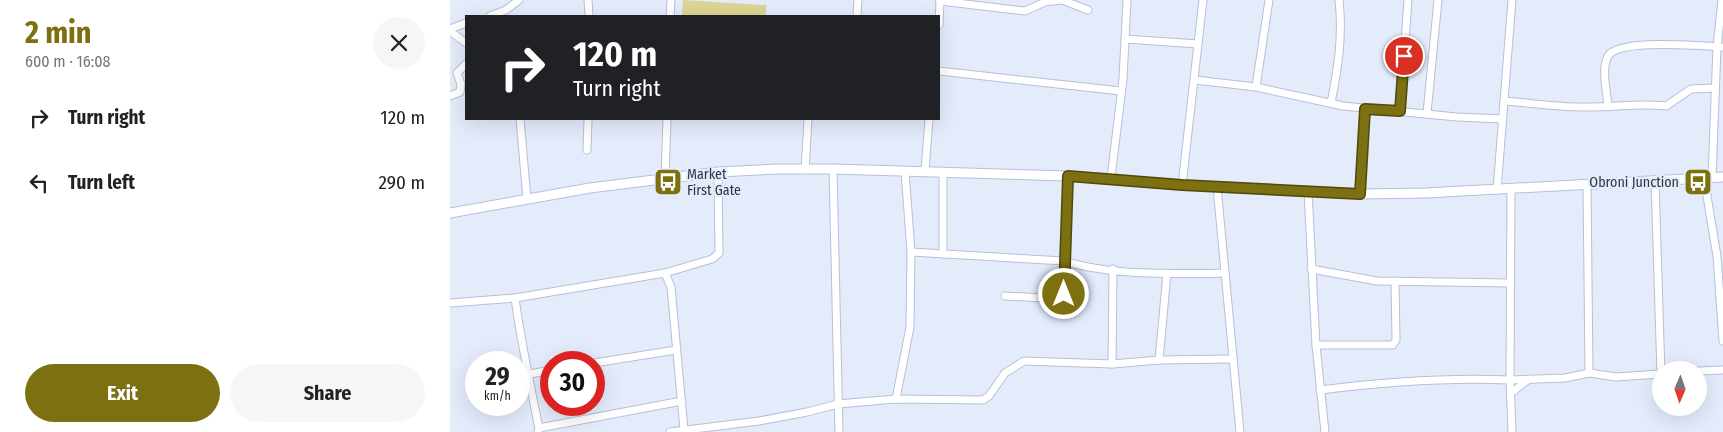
<!DOCTYPE html>
<html lang="en">
<head>
<meta charset="utf-8">
<style>
	body { margin:0; font-family:"Fira Sans Condensed",sans-serif; background:#f6f6f6; color:#222; height:100vh; display:flex; flex-direction:column; font-size:19px; white-space:nowrap }
	* { box-sizing:border-box; margin:0 }
	p { font-size:16px; color:#767676 }
	.icon { flex:none; width:28px; height:28px; fill:none; stroke:currentColor; stroke-width:2; stroke-linecap:round; stroke-linejoin:round }
	.map { position:relative; flex:1; overflow:hidden }
	.panel { display:flex; flex-direction:column; background:#fff; width:450px }
	.panel>* { flex:none }
	.guide { position:absolute; left:15px; top:15px; width:475px; height:105px; border-radius:0px; box-shadow:0 5px 20px #0002; background:#202124; color:#fff; overflow:hidden }
	.needle { width:32px; rotate:182deg }
	.buttons { position:absolute; left:1202px; top:361px; display:grid; gap:10px }
	.buttons a { display:grid; place-items:center; width:55px; height:55px; border-radius:50%; background:#fff; box-shadow:0 5px 20px #0002; font-size:25px }
	.speed { position:absolute; left:15px; top:351px; display:flex; gap:10px; font-size:25px; font-weight:700; text-align:center }
	.speed>* { display:grid; place-content:center; width:65px; height:65px; border-radius:50%; background:#fff; box-shadow:0 5px 20px #0002; line-height:1 }
	.speed small { font-size:12px; font-weight:400 }
	.speed .limit { border:8px solid #d22; background:#fff; color:#111 }
	.pin { position:absolute; display:grid; place-items:center; width:42px; height:42px; color:#fff; margin:-21px; border:2px solid #fff; border-radius:50%; box-shadow:0 1px 5px #0007 }
	.me { position:absolute; width:55px; margin:-28px; rotate:0deg; stroke-linejoin:round; filter:drop-shadow(0 0 4px #0008) }
	.turn { display:flex; align-items:center; gap:18px; height:105px; padding:0 25px; font-size:22px }
	.turn .icon { width:65px; height:65px; stroke-width:2.5 }
	.turn b { display:block; font-size:35px; line-height:42px }
	.round { display:grid; place-items:center; flex:none; width:52px; height:52px; border-radius:26px; background:#f6f6f6 }
	.summary { display:flex; align-items:center; justify-content:space-between; height:85px; padding:0 25px }
	h1 { font-size:30px; font-weight:700; line-height:38px; color:#7c7010 }
	.action { display:flex; gap:10px; margin-top:auto; padding:10px 25px }
	.action a { flex:1; height:58px; border-radius:30px; background:#7c7010; color:#fff; font-size:20px; font-weight:700; line-height:58px; text-align:center }
	.action a+a { background:#f6f6f6; color:#222 }
	ul { padding:0; list-style:none }
	li { display:flex; align-items:center; gap:15px; height:65px; padding:0 25px }
	li div { flex:1 }
	li b { display:block; font-size:19px }
	li em { font-style:normal }
	main { display:flex; flex:1; min-height:0 }
	.map>svg:first-child { display:block }
	.green { fill:#ddd596 }
	.lines { fill:none; stroke-linecap:round; stroke-linejoin:round }
	.minor-casing { stroke:#b3c1d9; stroke-width:9 }
	.tertiary-casing { stroke:#b3c1d9; stroke-width:11 }
	.minor { stroke:#fff; stroke-width:7 }
	.tertiary { stroke:#fff; stroke-width:9 }
	.route-casing { stroke:#51490a; stroke-width:12 }
	.route { stroke:#7c7010; stroke-width:9 }
	.labels { text-anchor:middle; dominant-baseline:central; stroke-width:4.5; stroke-linejoin:round; paint-order:stroke }
	.poi-label { font-size:14px; fill:#2f353f; stroke:#e4ecfc; text-anchor:start }
</style>
</head>
<body>
<main>
<section class="panel">
<div class="summary"><div><h1>2 min</h1><p>600 m · 16:08</p></div><a class="round"><svg class="icon" aria-label="close" viewBox="0 0 24 24"><path d="M6 6l12 12M18 6L6 18"/></svg></a></div>
<ul>
<li><svg class="icon" aria-label="right" viewBox="0 0 24 24"><path d="M7 20v-9h11M14 6l5 5-5 5"/></svg><div><b>Turn right</b></div><em>120 m</em></li>
<li><svg class="icon" aria-label="left" viewBox="0 0 24 24"><path d="M17 20v-9H6M10 6l-5 5 5 5"/></svg><div><b>Turn left</b></div><em>290 m</em></li>
</ul>
<div class="action"><a>Exit</a><a>Share</a></div>
</section>
<div class="map">
<svg width="1273" height="432" viewBox="0 0 1273 432">
	<rect width="100%" height="100%" fill="#e4ecfc"/>
	<polygon class="green" points="233,0 316,5 316,16 232,16"/>
	<g class="lines">
		<defs>
			<g id="minor">
				<polyline points="138,0 139,16"/>
				<polyline points="612,0 638,10"/>
				<polyline points="490,1 575,11 595,2 611,0"/>
				<polyline points="40,16 56,10 69,0"/>
				<polyline points="220,16 221,0"/>
				<polyline points="407,16 408,0"/>
				<polyline points="489,25 490,0"/>
				<polyline points="0,29 16,23"/>
				<polyline points="0,31 16,43"/>
				<polyline points="675,39 748,44"/>
				<polyline points="489,71 671,91"/>
				<polyline points="745,80 806,87 893,106 1007,117 1052,119"/>
				<polyline points="806,87 819,0"/>
				<polyline points="0,96 10,92 11,84 7,73 16,64"/>
				<path d="M1054,101c28,2 57,7 85,6 27,0 50,-4 77,-1l25,-17 24,-1"/>
				<path d="M881,103c7,-35 12,-67 8,-103"/>
				<path d="M1158,106c-1,-13 -7,-37 0,-50 11,-18 95,-10 115,-9"/>
				<polyline points="950,111 958,0"/>
				<polyline points="977,113 988,0"/>
				<polyline points="70,119 77,199"/>
				<polyline points="137,150 138,119"/>
				<polyline points="383,169 389,432"/>
				<polyline points="355,170 358,119"/>
				<polyline points="475,171 479,119"/>
				<path d="M618,176l-4,85c48,15 111,13 161,12"/>
				<polyline points="661,178 673,79 677,0"/>
				<polyline points="1254,178 1267,256 1273,341"/>
				<polyline points="1262,178 1267,47 1272,0"/>
				<polyline points="215,179 217,119"/>
				<polyline points="1205,180 1211,374"/>
				<polyline points="1137,184 1139,373"/>
				<polyline points="732,185 753,0"/>
				<polyline points="767,187 790,432"/>
				<polyline points="1047,190 1062,0"/>
				<polyline points="858,192 866,345 875,432"/>
				<polyline points="909,194 915,109"/>
				<polyline points="461,252 614,261 614,294 611,299 555,296"/>
				<polyline points="493,254 493,171"/>
				<polyline points="861,269 927,281 1061,283"/>
				<polyline points="215,273 262,259 269,253 268,172"/>
				<path d="M65,298c6,44 15,87 24,130l-1,4"/>
				<polyline points="0,303 65,298 215,273 221,287 234,430"/>
				<polyline points="866,345 943,345 946,340 945,281"/>
				<polyline points="709,360 717,273"/>
				<polyline points="144,363 226,350"/>
				<polyline points="662,364 663,269"/>
				<polyline points="1249,371 1273,370"/>
				<polyline points="80,374 101,370"/>
				<path d="M870,390c63,-8 127,-13 190,-10l1,-191"/>
				<polyline points="1061,393 1079,379"/>
				<polyline points="446,399 460,327 461,252 455,171"/>
				<polyline points="89,428 232,401"/>
				<polyline points="220,432 309,421 357,412 388,404 446,399 533,400 539,396 555,373 574,361 662,364 709,360 783,359"/>
				<polyline points="1062,432 1060,380 1115,378 1139,373 1166,377 1211,374"/>
			</g>
			<polyline id="tertiary" points="0,213 140,188 268,172 327,169 383,169 618,176 732,185 909,194 976,193 1273,177"/>
		</defs>
		<use href="#minor" class="minor-casing"/>
		<use href="#tertiary" class="tertiary-casing"/>
		<use href="#minor" class="minor"/>
		<use href="#tertiary" class="tertiary"/>
	</g>
	<g class="lines">
		<defs>
			<polyline id="route" points="614,294 618,176 732,185 910,194 915,109 950,111 954,56"/>
		</defs>
		<use href="#route" class="route-casing"/>
		<use href="#route" class="route"/>
	</g>
	<defs>
		<symbol id="bus-square" viewBox="-11 -11 22 22"><rect x="-9" y="-9" width="18" height="18" rx="4" fill="#7c7010" stroke="#e4ecfc"/><path d="M-5-6H5V4H4V6H2V4H-2V6H-4V4H-5ZM-3.5-4V0h7V-4ZM-3.5 1.2v1.5H-2V1.2ZM2 1.2v1.5H3.5V1.2Z" fill="#fff"/></symbol>
	</defs>
	<g fill-rule="evenodd">
		<use href="#bus-square" x="202" y="166" width="32" height="32"/>
		<use href="#bus-square" x="1232" y="166" width="32" height="32"/>
	</g>
	<g class="labels">
		<g class="poi-label">
			<text x="237" y="174">Market<tspan x="237" dy="16">First Gate</tspan></text>
			<text x="1229" y="182" text-anchor="end">Obroni Junction</text>
		</g>
	</g>
</svg>
<div class="buttons">
<a><svg class="needle" viewBox="-14 -14 28 28"><path d="M0-13l5 13h-10z" fill="#e53935"/><path d="M0 13l5-13h-10z" fill="#767676"/></svg></a>
</div>
<div class="speed"><div>29<small>km/h</small></div><div class="limit">30</div></div>
<div class="pin" style="left:954px;top:56px;background:#d93025"><svg class="icon" aria-label="arrive" viewBox="0 0 24 24"><path d="M6 21V4h12l-3 4 3 4H6"/></svg></div>
<svg class="me" style="left:614px;top:294px" viewBox="-20 -20 40 40"><circle r="17" fill="#7c7010" stroke="#fff" stroke-width="3"/><path d="M0-11L8 9 0 5-8 9z" fill="#fff"/></svg>
<div class="guide">
<div class="turn"><svg class="icon" aria-label="right" viewBox="0 0 24 24"><path d="M7 20v-9h11M14 6l5 5-5 5"/></svg><div><b>120 m</b>Turn right</div></div>
</div>
</div>
</main>
</body>
</html>
